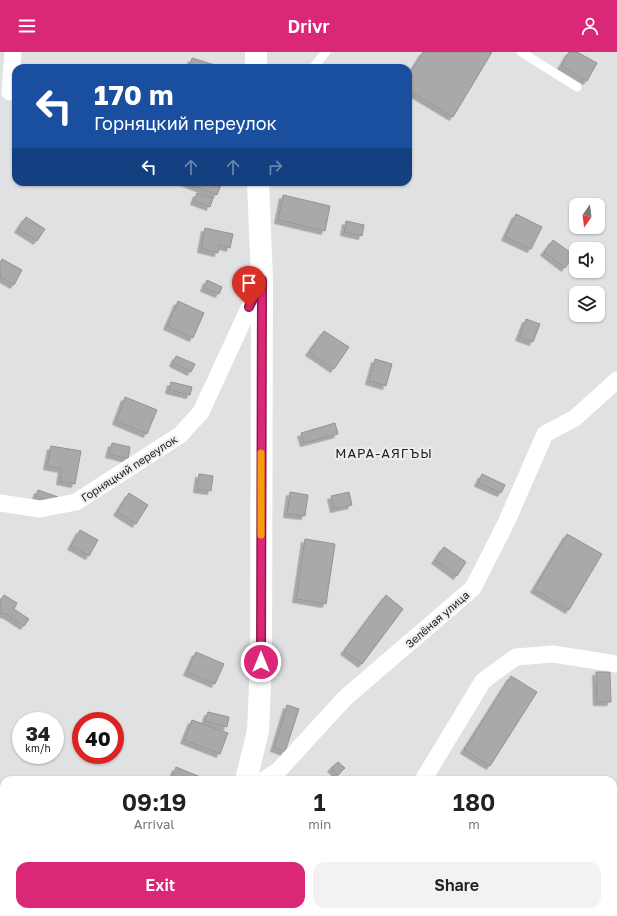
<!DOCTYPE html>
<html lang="en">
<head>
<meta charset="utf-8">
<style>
	body { margin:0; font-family:"Golos Text",sans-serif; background:#f2f2f2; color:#222; height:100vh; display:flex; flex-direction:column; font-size:15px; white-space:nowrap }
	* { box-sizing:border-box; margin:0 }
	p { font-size:13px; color:#767676 }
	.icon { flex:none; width:22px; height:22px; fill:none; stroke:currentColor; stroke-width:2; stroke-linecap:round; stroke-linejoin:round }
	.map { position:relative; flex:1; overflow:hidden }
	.drawer { position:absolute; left:0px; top:724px; width:617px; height:140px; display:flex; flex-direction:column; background:#fff; border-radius:12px 12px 0 0; box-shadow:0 1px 3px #0004 }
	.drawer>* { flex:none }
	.hud { position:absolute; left:12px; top:12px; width:400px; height:122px; border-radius:12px; box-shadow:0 1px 3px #0004; background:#1a4fa0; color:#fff; overflow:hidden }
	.needle { width:26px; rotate:194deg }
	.tools { position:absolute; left:569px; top:146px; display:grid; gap:8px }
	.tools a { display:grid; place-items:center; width:36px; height:36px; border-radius:8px; background:#fff; box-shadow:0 1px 3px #0004; font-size:20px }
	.speed { position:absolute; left:12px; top:660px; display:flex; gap:8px; font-size:20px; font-weight:700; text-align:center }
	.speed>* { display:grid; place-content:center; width:52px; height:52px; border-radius:50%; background:#fff; box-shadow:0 1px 3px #0004; line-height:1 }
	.speed small { font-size:10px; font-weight:400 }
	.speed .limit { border:6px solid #d22; background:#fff; color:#111 }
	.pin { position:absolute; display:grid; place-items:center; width:34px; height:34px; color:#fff; margin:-41px -17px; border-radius:50% 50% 50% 0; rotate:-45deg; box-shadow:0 0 4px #0007 }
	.pin .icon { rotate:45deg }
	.me { position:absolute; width:44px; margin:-22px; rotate:0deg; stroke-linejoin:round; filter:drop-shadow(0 0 3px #0008) }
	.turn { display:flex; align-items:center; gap:14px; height:84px; padding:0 16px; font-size:18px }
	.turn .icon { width:52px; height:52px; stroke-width:2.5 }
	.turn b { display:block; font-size:28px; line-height:34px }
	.lanes { display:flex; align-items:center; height:38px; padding:0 16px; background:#0003; justify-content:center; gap:20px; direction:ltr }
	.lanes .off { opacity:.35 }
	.eta { display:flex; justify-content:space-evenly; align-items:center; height:68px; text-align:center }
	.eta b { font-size:24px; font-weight:600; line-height:28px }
	.primary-button { display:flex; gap:8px; margin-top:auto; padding:8px 16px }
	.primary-button a { flex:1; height:46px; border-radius:12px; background:#db2777; color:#fff; font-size:16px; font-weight:600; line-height:46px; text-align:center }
	.primary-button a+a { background:#f2f2f2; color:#222 }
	header { display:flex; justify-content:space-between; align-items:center; height:52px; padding:0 16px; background:#db2777; color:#fff; font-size:18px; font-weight:600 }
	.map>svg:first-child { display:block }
	.building { fill:#aaa8aa; stroke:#949394; filter:url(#shadow) }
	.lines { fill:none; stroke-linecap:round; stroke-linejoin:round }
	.service { stroke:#fff; stroke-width:9 }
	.minor { stroke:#fff; stroke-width:17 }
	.tertiary { stroke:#fff; stroke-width:22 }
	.route-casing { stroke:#8e194d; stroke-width:10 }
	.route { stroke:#db2777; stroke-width:7 }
	.slow { stroke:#f59e0b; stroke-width:7 }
	.labels { text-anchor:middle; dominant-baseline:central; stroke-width:4; stroke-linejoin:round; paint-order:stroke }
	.street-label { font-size:11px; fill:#222323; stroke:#edeef0 }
	.quarter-label { font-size:13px; letter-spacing:1px; fill:#222323; stroke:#edeef0 }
</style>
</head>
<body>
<header><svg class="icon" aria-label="menu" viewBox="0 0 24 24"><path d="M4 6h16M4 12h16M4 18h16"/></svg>Drivr<svg class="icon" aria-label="person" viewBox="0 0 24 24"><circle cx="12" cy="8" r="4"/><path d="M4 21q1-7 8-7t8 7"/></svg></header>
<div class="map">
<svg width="617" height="864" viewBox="0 0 617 864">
	<defs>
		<filter id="shadow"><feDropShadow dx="-3.5" dy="3.5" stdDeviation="0" flood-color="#0004"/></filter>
	</defs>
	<rect width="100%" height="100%" fill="#e0e1e3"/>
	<g class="building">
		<polygon points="423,0 492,0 453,65 408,38 408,24"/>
		<polygon points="569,0 577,0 597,11 587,29 561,14"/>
		<polygon points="192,6 225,16 189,16"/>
		<polygon points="184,130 222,130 217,143"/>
		<polygon points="197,141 213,146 210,155 194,149"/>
		<polygon points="283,143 330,154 325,179 278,168"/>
		<polygon points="516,162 542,175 531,197 505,185"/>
		<polygon points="26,165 45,177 37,189 18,177"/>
		<polygon points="346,169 364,173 362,184 344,180"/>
		<polygon points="205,176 233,182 230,196 219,193 218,201 201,197"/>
		<polygon points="553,188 574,203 565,216 544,200"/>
		<polygon points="2,207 22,218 14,233 0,225 0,211"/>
		<polygon points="207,228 222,235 219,242 204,236"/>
		<polygon points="178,249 204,261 193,286 167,274"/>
		<polygon points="526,267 540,272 533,290 519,285"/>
		<polygon points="324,279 349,295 334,317 309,300"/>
		<polygon points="176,304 195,312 191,320 173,311"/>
		<polygon points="375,307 392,312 386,334 369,329"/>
		<polygon points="171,330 192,335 190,343 169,338"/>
		<polygon points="125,345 157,358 147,382 116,369"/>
		<polygon points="335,371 338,382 304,391 301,381"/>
		<polygon points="112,391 130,395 128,407 109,402"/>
		<polygon points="51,394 81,399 75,432 60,429 62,417 47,414"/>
		<polygon points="199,422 213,424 211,439 197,437"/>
		<polygon points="482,422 505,433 501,441 478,431"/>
		<polygon points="38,438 58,445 56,451 36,444"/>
		<polygon points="290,440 308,443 305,464 287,462"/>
		<polygon points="349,440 352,453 334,457 331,444"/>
		<polygon points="129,441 148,453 136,472 117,460"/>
		<polygon points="80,478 98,488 89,504 71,494"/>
		<polygon points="567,482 602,502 569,558 534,537"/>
		<polygon points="305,487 335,492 326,552 296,547"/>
		<polygon points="444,495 466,510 457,524 435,508"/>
		<polygon points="4,543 17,551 14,557 29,567 24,574 7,563 0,561 0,549"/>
		<polygon points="386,543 403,557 362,612 344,599"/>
		<polygon points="196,600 224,612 215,632 187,620"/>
		<polygon points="596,620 610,620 611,650 597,650"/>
		<polygon points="511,624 537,640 490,714 464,698"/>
		<polygon points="287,653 299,657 285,700 274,696"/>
		<polygon points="208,660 229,665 227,675 205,669"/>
		<polygon points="192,668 228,681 220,702 184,688"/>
		<polygon points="338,710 345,716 338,723 331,716"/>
		<polygon points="176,715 208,728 171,728"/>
		<polygon points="121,860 147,860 150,861 149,864 119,864"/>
	</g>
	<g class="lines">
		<g class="service">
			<polyline points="521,0 577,35"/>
			<polyline points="313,16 326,0"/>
		</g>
		<g class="minor">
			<polyline points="10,40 13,0"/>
			<polyline points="0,451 40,457 76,450 180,383 201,360 261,230"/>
			<polyline points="264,728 279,718 345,646 473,536 506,471 545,382 575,366 617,328"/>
			<polyline points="423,728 483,629 516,605 553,602 617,612"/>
			<polyline points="340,864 342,860"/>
		</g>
		<g class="tertiary">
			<polyline points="256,0 256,16"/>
			<polyline points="246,728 258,679 261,610 262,228 258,130"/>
			<polyline points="195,864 197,860"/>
		</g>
	</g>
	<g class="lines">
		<defs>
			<polyline id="route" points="249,255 262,228 261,610"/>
		</defs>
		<use href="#route" class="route-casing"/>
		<use href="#route" class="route"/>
		<polyline class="slow" points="261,483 261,401"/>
	</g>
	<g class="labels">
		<g class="street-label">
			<text transform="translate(129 416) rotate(-33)">Горняцкий переулок</text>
			<text transform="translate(437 567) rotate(-41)">Зелёная улица</text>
		</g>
		<g class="quarter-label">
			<text x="384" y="401">МАРА-АЯГЪЫ</text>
		</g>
	</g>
</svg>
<div class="tools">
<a><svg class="needle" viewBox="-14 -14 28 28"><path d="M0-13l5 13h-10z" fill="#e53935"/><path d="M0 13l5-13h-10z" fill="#767676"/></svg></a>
<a><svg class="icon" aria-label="sound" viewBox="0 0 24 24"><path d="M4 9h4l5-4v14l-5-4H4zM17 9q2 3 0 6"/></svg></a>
<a><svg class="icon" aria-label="layers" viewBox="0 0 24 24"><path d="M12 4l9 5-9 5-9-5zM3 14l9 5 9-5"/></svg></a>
</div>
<div class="speed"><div>34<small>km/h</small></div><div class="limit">40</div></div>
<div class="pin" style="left:249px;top:255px;background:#d93025"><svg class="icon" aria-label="arrive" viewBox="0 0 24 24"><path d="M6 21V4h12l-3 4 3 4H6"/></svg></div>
<svg class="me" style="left:261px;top:610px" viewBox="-20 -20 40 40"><circle r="17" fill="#db2777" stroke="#fff" stroke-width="3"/><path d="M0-11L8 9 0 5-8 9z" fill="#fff"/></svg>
<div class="hud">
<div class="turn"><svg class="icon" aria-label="left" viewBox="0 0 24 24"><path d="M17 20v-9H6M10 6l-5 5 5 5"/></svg><div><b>170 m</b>Горняцкий переулок</div></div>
<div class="lanes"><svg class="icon" aria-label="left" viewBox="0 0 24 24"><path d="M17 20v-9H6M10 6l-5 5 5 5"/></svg><svg class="icon off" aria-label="ahead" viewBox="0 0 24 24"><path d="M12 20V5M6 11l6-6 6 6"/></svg><svg class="icon off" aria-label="ahead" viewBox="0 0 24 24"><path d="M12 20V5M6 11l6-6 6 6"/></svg><svg class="icon off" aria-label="right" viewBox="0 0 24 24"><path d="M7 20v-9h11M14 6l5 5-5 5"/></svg></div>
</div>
<section class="drawer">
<div class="eta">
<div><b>09:19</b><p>Arrival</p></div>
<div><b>1</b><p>min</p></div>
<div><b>180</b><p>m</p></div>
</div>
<div class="primary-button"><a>Exit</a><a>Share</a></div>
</section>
</div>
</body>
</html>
